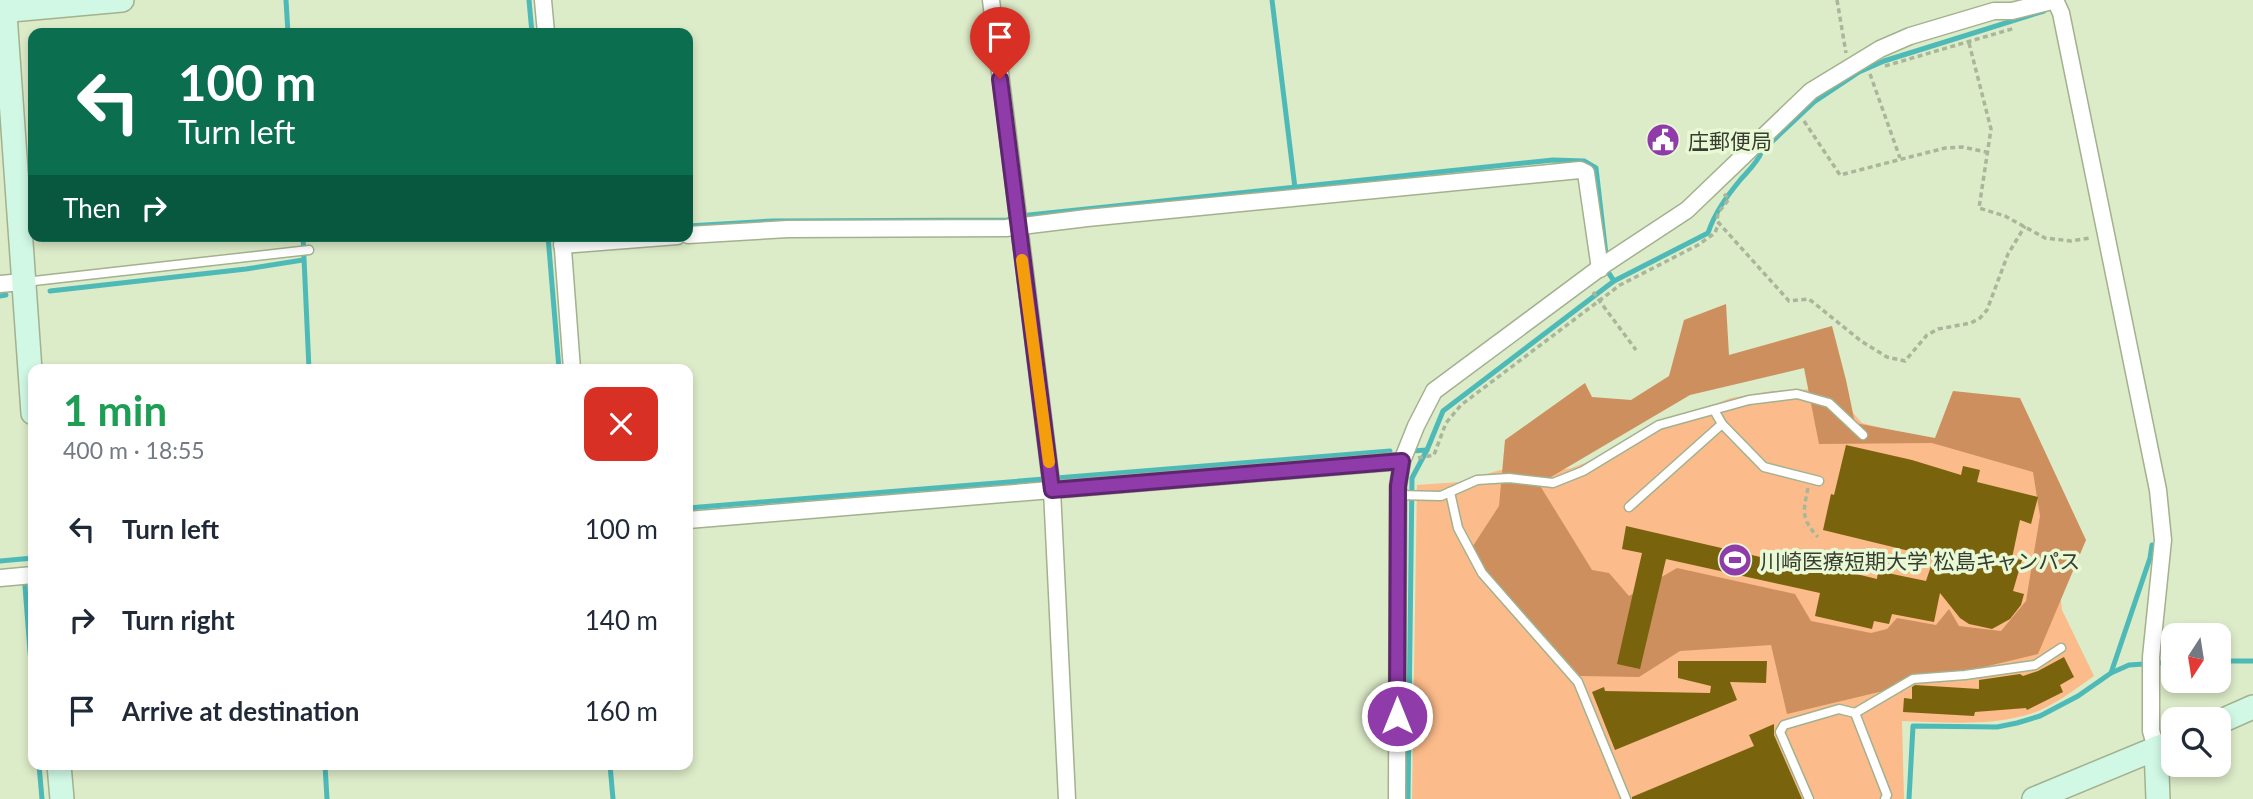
<!DOCTYPE html>
<html lang="en">
<head>
<meta charset="utf-8">
<style>
	body { margin:0; font-family:Lato,"Noto Sans JP",sans-serif; background:#f2f2f3; color:#1f2937; height:100vh; display:flex; flex-direction:column; font-size:26px; white-space:nowrap }
	* { box-sizing:border-box; margin:0 }
	p { font-size:23px; color:#747a83 }
	.icon { flex:none; width:38px; height:38px; fill:none; stroke:currentColor; stroke-width:2; stroke-linecap:round; stroke-linejoin:round }
	.map { position:relative; flex:1; overflow:hidden }
	.panel { position:absolute; left:28px; top:364px; width:665px; height:406px; display:flex; flex-direction:column; background:#fff; border-radius:14px; box-shadow:0 4px 10px #0003 }
	.panel>* { flex:none }
	.banner { position:absolute; left:28px; top:28px; width:665px; height:214px; border-radius:14px; box-shadow:0 4px 10px #0003; background:#0b6e4f; color:#fff; overflow:hidden }
	.needle { width:46px; rotate:192deg }
	.tools { position:absolute; left:2161px; top:623px; display:grid; gap:14px }
	.tools a { display:grid; place-items:center; width:70px; height:70px; border-radius:14px; background:#fff; box-shadow:0 4px 10px #0003; font-size:35px }
	.pin { position:absolute; display:grid; place-items:center; width:60px; height:60px; color:#fff; margin:-72px -30px; border-radius:50% 50% 50% 0; rotate:-45deg; box-shadow:0 0 7px #0007 }
	.pin .icon { rotate:45deg }
	.me { position:absolute; width:77px; margin:-38px; rotate:0deg; stroke-linejoin:round; filter:drop-shadow(0 0 5px #0008) }
	.turn { display:flex; align-items:center; gap:24px; height:147px; padding:0 35px; font-size:32px }
	.turn .icon { width:91px; height:91px; stroke-width:2.5 }
	.turn b { display:block; font-size:49px; line-height:60px }
	.then { display:flex; align-items:center; height:66px; padding:0 35px; background:#0003; gap:14px; font-size:26px }
	.round { display:grid; place-items:center; flex:none; width:74px; height:74px; border-radius:14px; background:#f2f2f3 }
	.head { display:flex; align-items:center; justify-content:space-between; height:119px; padding:0 35px }
	h1 { font-size:42px; font-weight:700; line-height:52px; color:#1e9e55 }
	ul { padding:0; list-style:none }
	li { display:flex; align-items:center; gap:21px; height:91px; padding:0 35px }
	li div { flex:1 }
	li b { display:block; font-size:26px }
	li em { font-style:normal }
	.map>svg:first-child { display:block }
	.green { fill:#fbbb8a }
	.forest { fill:#cd8f5e; fill-rule:evenodd }
	.lines { fill:none; stroke-linecap:round; stroke-linejoin:round }
	.stream { stroke:#4dbab8; stroke-width:5 }
	.building { fill:#79630d }
	.lane-casing { stroke:#a3b18f; stroke-width:11 }
	.street-casing { stroke:#a3b18f; stroke-width:19 }
	.secondary-casing { stroke:#a3b18f; stroke-width:26 }
	.path { stroke:#aab69a; stroke-width:3.5; stroke-dasharray:5 3.5; stroke-linecap:butt }
	.lane { stroke:#fff; stroke-width:8 }
	.street { stroke:#fff; stroke-width:16 }
	.secondary { stroke:#d0f8e5; stroke-width:23 }
	.route-casing { stroke:#5d266e; stroke-width:18 }
	.route { stroke:#8f3ba9; stroke-width:12 }
	.slow { stroke:#f59e0b; stroke-width:12 }
	.labels { text-anchor:middle; dominant-baseline:central; stroke-width:7; stroke-linejoin:round; paint-order:stroke }
	.poi-label { font-size:21px; fill:#373d2f; stroke:#e9f8d5; text-anchor:start }
</style>
</head>
<body>
<div class="map">
<svg width="2253" height="799" viewBox="0 0 2253 799">
	<rect width="100%" height="100%" fill="#dcebc8"/>
	<path class="green" d="M1815,389l29,14 18,20 183,47 17,140 32,66c-20,14 -39,29 -61,37 -43,14 -87,9 -131,8l2,78h-492l5,-314 43,-3 40,-12 55,1 17,-3 13,-5 57,-31 89,-34 41,-7z"/>
	<path class="forest" d="M1726,304l3,51 103,-29 14,54 9,43 80,15 18,-47 67,7 66,142 -48,114 -251,60 -16,-69 -91,6 -41,26 -59,-1 -111,-124 30,-46 6,-66 80,-57 7,14 39,3 38,-24 15,-56zM1804,368l15,76 113,-1 101,29 7,44 -14,85 -25,30 -42,-5 -10,-17 -13,16 -39,-7 -10,11 -16,4 -60,-12 -16,-27 -118,-26 -48,28 -20,-23 -17,-3 -53,-86 151,-89z"/>
	<g class="lines">
		<g class="stream">
			<polyline points="286,0 288,33"/>
			<polyline points="529,0 532,33"/>
			<polyline points="1272,0 1295,188"/>
			<polyline points="688,226 772,221 1007,220 1029,215 1553,160 1584,161 1596,168 1608,272 1614,281"/>
			<polyline points="303,236 309,369"/>
			<polyline points="548,236 559,369"/>
			<polyline points="50,291 246,269 303,260"/>
			<polyline points="0,296 6,295"/>
			<polyline points="1412,451 1427,450"/>
			<polyline points="688,508 1390,451"/>
			<polyline points="0,561 33,558"/>
			<polyline points="25,586 33,690"/>
			<polyline points="2219,661 2253,661"/>
			<polyline points="2111,673 2150,558 2152,545"/>
			<polyline points="39,765 42,799"/>
			<polyline points="325,765 327,799"/>
			<polyline points="610,765 613,799"/>
			<path d="M1408,799l4,-321 15,-28 16,-39 171,-130 94,-48c7,-21 19,-37 33,-54 8,-9 17,-17 21,-28l52,-49 45,-30 25,-11 160,-50"/>
			<polyline points="1909,799 1913,726 1997,727 2017,723 2040,716 2078,696 2111,673 2129,665 2174,662"/>
		</g>
	</g>
	<g class="building">
		<polygon points="1846,445 1912,460 1961,475 1963,466 1980,470 1977,482 2038,497 2031,524 2020,520 2012,558 2022,560 2013,591 2024,594 2021,605 2010,619 1992,629 1969,624 1960,618 1940,593 1934,622 1892,614 1889,624 1874,621 1872,629 1815,616 1820,593 1666,559 1640,669 1617,664 1642,553 1622,549 1626,526 1825,572 1827,567 1877,579 1878,571 1926,581 1934,557 1823,530 1831,494 1834,495"/>
		<polygon points="2064,657 2074,677 2060,685 2063,692 2027,710 2026,708 1975,712 1974,716 1903,712 1904,698 1912,699 1912,687 1915,685 1979,689 1979,680 2020,674 2023,676 2038,671"/>
		<polygon points="1678,661 1767,661 1766,683 1730,682 1737,700 1615,750 1592,692 1604,687 1605,691 1710,693 1711,686 1678,678"/>
		<polygon points="1774,724 1774,735 1802,799 1632,799 1632,797 1754,746 1749,735"/>
	</g>
	<g class="lines">
		<defs>
			<g id="lane">
				<polyline points="25,282 309,250"/>
				<polyline points="1714,410 1722,424 1764,467 1819,481"/>
				<polyline points="1450,492 1458,528 1482,573 1578,682 1626,799"/>
				<polyline points="1398,495 1441,496 1477,480 1509,478 1553,483 1583,471 1659,425 1749,400 1797,394 1829,403 1863,435"/>
				<polyline points="1629,507 1722,424"/>
				<polyline points="1809,799 1780,732 1784,725 1839,709 1855,713"/>
				<polyline points="1885,799 1887,795 1855,713 1913,679 1965,675 2035,665 2061,648"/>
			</g>
			<g id="street">
				<polyline points="543,0 546,33"/>
				<polyline points="991,0 1052,490 1067,799"/>
				<polyline points="2055,0 2061,13 2158,490 2163,540 2151,657 2151,731 2156,748"/>
				<polyline points="688,235 788,229 1006,228 1087,218 1580,170 1586,173 1600,269"/>
				<polyline points="562,236 572,369"/>
				<polyline points="562,245 677,236"/>
				<polyline points="0,284 22,282"/>
				<polyline points="688,520 1402,461"/>
				<polyline points="0,578 33,575"/>
				<polyline points="1397,799 1398,486 1402,461 1416,426 1434,391 1605,264 1687,210 1811,91 1880,49 1910,36 1994,11 2012,11 2056,0"/>
			</g>
			<g id="secondary">
				<polyline points="4,0 33,413"/>
				<polyline points="0,11 122,0"/>
				<polyline points="2219,722 2253,707"/>
				<polyline points="2156,748 2158,799"/>
				<polyline points="59,765 62,799"/>
				<polyline points="2034,799 2174,741"/>
			</g>
		</defs>
		<use href="#lane" class="lane-casing"/>
		<use href="#street" class="street-casing"/>
		<use href="#secondary" class="secondary-casing"/>
		<g class="path">
			<polyline points="1837,0 1846,53"/>
			<polyline points="1969,43 1991,129 1979,208 2005,216 2045,238 2071,241 2090,238"/>
			<polyline points="1885,66 2015,28"/>
			<polyline points="1870,74 1900,158"/>
			<polyline points="1804,121 1840,175 1945,148 1962,147 1986,152"/>
			<polyline points="1724,194 1729,199 1718,213 1717,221 1789,301 1809,299 1861,341 1887,357 1905,361 1927,335 1938,329 1971,323 1980,318 1987,310 2008,254 2025,226"/>
			<polyline points="1593,292 1636,350"/>
			<polyline points="1418,458 1434,455 1446,423 1461,405 1620,285 1698,245 1715,233 1719,222"/>
			<path d="M1808,488c-5,24 -7,31 10,49"/>
		</g>
		<use href="#lane" class="lane"/>
		<use href="#street" class="street"/>
		<use href="#secondary" class="secondary"/>
	</g>
	<g class="lines">
		<defs>
			<polyline id="route" points="1000,79 1052,490 1402,461 1398,486 1397,716"/>
		</defs>
		<use href="#route" class="route-casing"/>
		<use href="#route" class="route"/>
		<polyline class="slow" points="1022,260 1049,462"/>
	</g>
	<defs>
		<symbol id="civic-disc" viewBox="-11 -11 22 22"><circle r="9.5" fill="#8f3ba9" stroke="#e9f8d5"/><path d="M-.6-6.5H3V-4.5H.6V-3L4-1V1h2V6H-6V1h2V-1L-.6-3ZM-1.2 2.5V6h2.4V2.5Z" fill="#fff"/></symbol>
		<symbol id="stadium-disc" viewBox="-11 -11 22 22"><circle r="9.5" fill="#8f3ba9" stroke="#e9f8d5"/><path d="M0-5a6.5 5 0 1 0 0 10a6.5 5 0 1 0 0-10ZM-3.5-1.8h7v3.6h-7Z" fill="#fff"/></symbol>
	</defs>
	<g fill-rule="evenodd">
		<use href="#civic-disc" x="1644" y="121" width="38" height="38"/>
		<use href="#stadium-disc" x="1716" y="541" width="38" height="38"/>
	</g>
	<g class="labels">
		<g class="poi-label">
			<text x="1688" y="140">庄郵便局</text>
			<text x="1760" y="560">川崎医療短期大学 松島キャンパス</text>
		</g>
	</g>
</svg>
<div class="tools">
<a><svg class="needle" viewBox="-14 -14 28 28"><path d="M0-13l5 13h-10z" fill="#e53935"/><path d="M0 13l5-13h-10z" fill="#747a83"/></svg></a>
<a><svg class="icon" aria-label="search" viewBox="0 0 24 24"><circle cx="10" cy="10" r="6"/><path d="M15 15l6 6"/></svg></a>
</div>
<div class="pin" style="left:1000px;top:79px;background:#d93025"><svg class="icon" aria-label="arrive" viewBox="0 0 24 24"><path d="M6 21V4h12l-3 4 3 4H6"/></svg></div>
<svg class="me" style="left:1397px;top:716px" viewBox="-20 -20 40 40"><circle r="17" fill="#8f3ba9" stroke="#fff" stroke-width="3"/><path d="M0-11L8 9 0 5-8 9z" fill="#fff"/></svg>
<div class="banner">
<div class="turn"><svg class="icon" aria-label="left" viewBox="0 0 24 24"><path d="M17 20v-9H6M10 6l-5 5 5 5"/></svg><div><b>100 m</b>Turn left</div></div>
<div class="then">Then<svg class="icon" aria-label="right" viewBox="0 0 24 24"><path d="M7 20v-9h11M14 6l5 5-5 5"/></svg></div>
</div>
<section class="panel">
<div class="head"><div><h1>1 min</h1><p>400 m · 18:55</p></div><a class="round" style="background:#d93025;color:#fff"><svg class="icon" aria-label="close" viewBox="0 0 24 24"><path d="M6 6l12 12M18 6L6 18"/></svg></a></div>
<ul>
<li><svg class="icon" aria-label="left" viewBox="0 0 24 24"><path d="M17 20v-9H6M10 6l-5 5 5 5"/></svg><div><b>Turn left</b></div><em>100 m</em></li>
<li><svg class="icon" aria-label="right" viewBox="0 0 24 24"><path d="M7 20v-9h11M14 6l5 5-5 5"/></svg><div><b>Turn right</b></div><em>140 m</em></li>
<li><svg class="icon" aria-label="arrive" viewBox="0 0 24 24"><path d="M6 21V4h12l-3 4 3 4H6"/></svg><div><b>Arrive at destination</b></div><em>160 m</em></li>
</ul>
</section>
</div>
</body>
</html>
